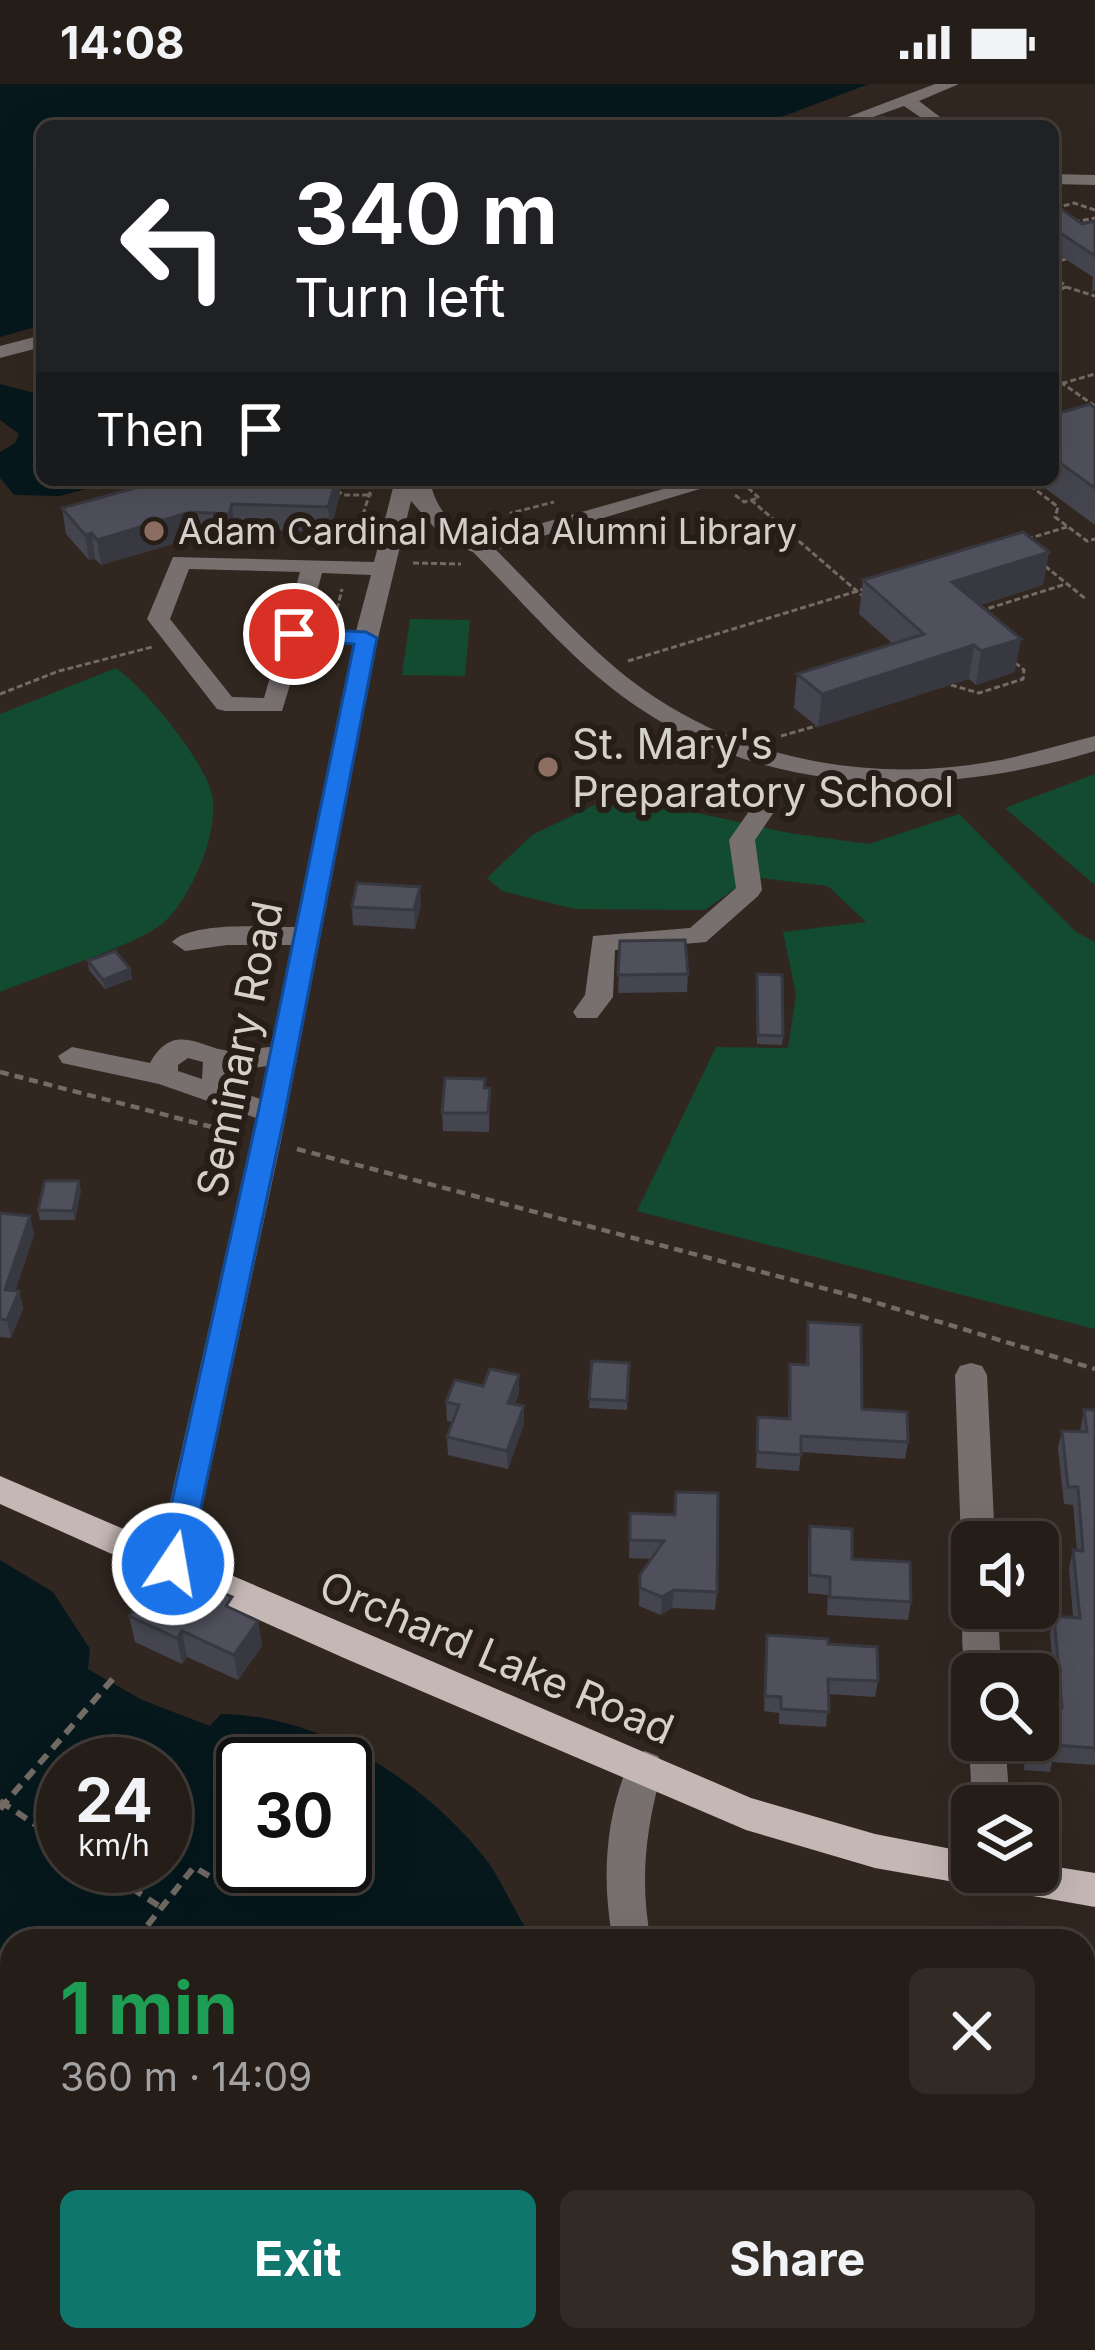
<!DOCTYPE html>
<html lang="en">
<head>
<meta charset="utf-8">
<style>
	body { margin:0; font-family:Inter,sans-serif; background:#312a25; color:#f1f3f6; height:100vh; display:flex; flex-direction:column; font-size:45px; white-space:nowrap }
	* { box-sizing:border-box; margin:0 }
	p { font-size:39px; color:#a3a2a2 }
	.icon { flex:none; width:66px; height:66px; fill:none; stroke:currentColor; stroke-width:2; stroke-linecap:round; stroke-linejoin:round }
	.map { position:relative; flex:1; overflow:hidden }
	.sheet { position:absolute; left:0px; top:1845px; width:1095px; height:423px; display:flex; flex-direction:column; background:#251d18; border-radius:36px 36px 0 0; box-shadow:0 12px 48px #0002,0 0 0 3px #423b37 }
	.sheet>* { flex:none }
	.banner { position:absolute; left:36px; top:36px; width:1023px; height:366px; border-radius:18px; box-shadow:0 12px 48px #0002,0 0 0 3px #423b37; background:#202124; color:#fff; overflow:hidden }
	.controls { position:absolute; left:951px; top:1437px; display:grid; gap:24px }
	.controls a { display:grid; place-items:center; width:108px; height:108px; border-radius:18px; background:#251d18; box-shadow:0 12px 48px #0002,0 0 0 3px #423b37; font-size:60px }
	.speed { position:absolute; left:36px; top:1653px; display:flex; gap:24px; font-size:60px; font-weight:700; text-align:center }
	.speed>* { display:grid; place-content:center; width:156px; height:156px; border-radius:50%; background:#251d18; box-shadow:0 12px 48px #0002,0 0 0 3px #423b37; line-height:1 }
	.speed small { font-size:30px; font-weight:400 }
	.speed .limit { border:6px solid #111; border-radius:18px; background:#fff; color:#111 }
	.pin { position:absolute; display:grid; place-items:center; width:102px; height:102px; color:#fff; margin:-51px; border:6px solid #fff; border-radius:50%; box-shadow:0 3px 12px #0007 }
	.me { position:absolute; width:132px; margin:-66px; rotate:12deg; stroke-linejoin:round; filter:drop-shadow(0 0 9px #0008) }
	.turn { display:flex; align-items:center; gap:42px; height:252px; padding:0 60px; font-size:54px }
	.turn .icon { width:156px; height:156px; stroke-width:2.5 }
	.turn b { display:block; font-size:84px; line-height:102px }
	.then { display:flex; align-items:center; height:114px; padding:0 60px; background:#0003; gap:24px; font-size:45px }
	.round { display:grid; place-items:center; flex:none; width:126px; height:126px; border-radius:18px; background:#312a25 }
	.overview { display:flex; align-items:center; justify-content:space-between; height:204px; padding:0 60px }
	h1 { font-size:72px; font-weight:700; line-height:90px; color:#1e9e55 }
	.primary-button { display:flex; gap:24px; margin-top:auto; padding:24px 60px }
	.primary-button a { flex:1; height:138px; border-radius:18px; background:#0f766e; color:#fff; font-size:48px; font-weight:700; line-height:138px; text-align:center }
	.primary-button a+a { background:#312a25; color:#f1f3f6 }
	.status { display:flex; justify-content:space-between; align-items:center; height:84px; padding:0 60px; background:#251d18; direction:ltr }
	.status svg { height:33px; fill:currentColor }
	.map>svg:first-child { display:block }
	.green { fill:#124b30 }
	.water { fill:#06181c; fill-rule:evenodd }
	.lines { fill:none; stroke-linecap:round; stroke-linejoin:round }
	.path-far2 { stroke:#736b65; stroke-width:3; stroke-dasharray:6 3; stroke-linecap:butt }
	.path-far1 { stroke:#736b65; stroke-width:4.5; stroke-dasharray:9 6; stroke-linecap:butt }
	.path { stroke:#736b65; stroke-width:6; stroke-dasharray:12 8; stroke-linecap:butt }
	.minor { fill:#77706f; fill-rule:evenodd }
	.major { fill:#c5b7b4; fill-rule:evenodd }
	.wall { fill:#45454f }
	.shaded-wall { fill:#383840 }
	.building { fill:#50505c; stroke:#383840; stroke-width:3 }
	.route { fill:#1a73e8; stroke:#114b97; stroke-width:3 }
	.education-dot { fill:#8d6e63; stroke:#271e17; stroke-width:4.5 }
	.labels { text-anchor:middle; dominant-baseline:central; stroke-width:12; stroke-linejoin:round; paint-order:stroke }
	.far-poi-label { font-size:36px; fill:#d6d0cb; stroke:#271e17; text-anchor:start }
	.poi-label { font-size:42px; fill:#d6d0cb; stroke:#271e17; text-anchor:start }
	.street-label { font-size:42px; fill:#d6d0cb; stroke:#271e17 }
</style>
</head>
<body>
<div class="status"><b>14:08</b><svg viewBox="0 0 49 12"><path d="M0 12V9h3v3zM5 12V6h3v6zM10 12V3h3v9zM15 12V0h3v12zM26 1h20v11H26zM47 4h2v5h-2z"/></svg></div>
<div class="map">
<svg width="1095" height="2266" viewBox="0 0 1095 2266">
	<rect width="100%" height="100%" fill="#312720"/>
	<g class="green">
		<polygon points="410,535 470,536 465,592 402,591"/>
		<path d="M116,584c30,22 84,87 95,123 11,36 -20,109 -49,133 -28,22 -124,52 -162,68v-278z"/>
		<polygon points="1095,690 1095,801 1005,724"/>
		<polygon points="615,711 789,749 869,760 959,730 1076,848 1095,858 1095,1245 637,1127 716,963 788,964 796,910 783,848 866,838 828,802 751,793 705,826 575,825 502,807 487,794 532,751"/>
	</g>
	<g class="water">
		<polygon points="0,0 869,0 757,42 42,42 42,241 0,253"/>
		<polygon points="0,300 42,311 42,396 118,396 60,412 14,411 0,394 0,368 15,359 19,350 0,336"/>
		<path d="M0,1476l53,32 37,57 -2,20 54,31 68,26 11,-12c102,1 206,69 267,148 18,25 27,55 48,79h-524v399h626l1,10h-639zM63,1680h102v102h-102zM243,1680h102v102h-102z"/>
	</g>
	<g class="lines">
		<g class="path-far2">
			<polyline points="1055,124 1074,119 1095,126"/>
			<polyline points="1074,138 1095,134"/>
			<polyline points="1053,179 1069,174"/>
			<polyline points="1053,190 1066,203 1095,212"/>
			<polyline points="1053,208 1066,203"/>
			<polyline points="1053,293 1095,322"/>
			<polyline points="1053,302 1095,290"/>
			<polyline points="609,396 614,400 628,396"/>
			<polyline points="1023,396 1058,423 1055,433 1087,457 1095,455"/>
			<polyline points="337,406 343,411 372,411"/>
			<polyline points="735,411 744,418 759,414 744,400"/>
			<polyline points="751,416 865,514"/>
			<polyline points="514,432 511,429 554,418"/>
			<polyline points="1027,455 1067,443"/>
			<polyline points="269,461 275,446"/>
			<polyline points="352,465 374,396"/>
			<polyline points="413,479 461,480"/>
			<polyline points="1045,482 1087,516"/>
			<polyline points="980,527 1066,500"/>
			<polyline points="335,534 342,505"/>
			<polyline points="628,577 864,505"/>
			<polyline points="951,601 979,609 1023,595 1024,586 1012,576"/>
			<polyline points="0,610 59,587 152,563"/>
			<polyline points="781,652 816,642"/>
		</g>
		<g class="path-far1">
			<polyline points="0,988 239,1050"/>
			<polyline points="297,1065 864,1215 1095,1285"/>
		</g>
		<g class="path">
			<polyline points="0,1717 63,1759"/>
			<polyline points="0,1725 117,1590"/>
			<polyline points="98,1782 162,1824"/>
			<polyline points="135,1857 194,1783 233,1806"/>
		</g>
		<g class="minor">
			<polygon points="935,0 959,0 919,17 952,42 933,42 904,22 848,42 824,42"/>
			<polygon points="1053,90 1095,91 1095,101 1053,100"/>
			<polygon points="42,251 42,263 0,274 0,262"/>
			<path d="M395,396l36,5c6,26 24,45 51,55l213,-60h35l-234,70c51,50 100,109 160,148 97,64 220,84 333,64 36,-6 70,-17 106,-26v15c-150,46 -321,48 -456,-43 -63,-42 -113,-103 -166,-156l-26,-10 -36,-41 -33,137 -97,503 -91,423 -5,10 -12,4 -12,-4 -5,-10 100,-446 -97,-34 -97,-21 -4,-7 14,-9 78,16c24,-43 51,-14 80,-12 12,0 28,-3 41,-4l21,-102h-65l-42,6 -13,-9c20,-21 93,-15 123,-15l58,-283 -50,-2 -21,69h-57l-8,-2 -70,-90 26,-62 201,5zM189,485l111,3 -36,126 -32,-1 -62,-78zM322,489l49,2 -15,56 -49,-2zM188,974l15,4 -1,17 -24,-8v-6zM267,982l-7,33 -30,-11v-16z"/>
			<polygon points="763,717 776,725 755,756 762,806 758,812 706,858 615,866 613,913 597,934 577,934 573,928 585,911 593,852 690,844 736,804 729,756 754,720"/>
			<polygon points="971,1279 982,1282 987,1291 995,1458 972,1458 972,1470 961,1458 955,1291 960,1282"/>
			<path d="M972,1513v11h26l3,66h-29v11c-12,-19 -14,-72 0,-88z"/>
			<polygon points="972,1649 972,1656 1005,1656 1010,1722 972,1722 969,1656"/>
			<path d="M645,1667l13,5 5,11c-17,60 -24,113 -12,174h-38c-12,-62 -8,-127 19,-185z"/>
			<polygon points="692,2256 736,2256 737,2266 693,2266"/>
		</g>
		<polygon class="major" points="0,1392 751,1714 875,1750 972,1769 972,1788 1038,1788 1038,1780 1095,1789 1095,1823 875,1784 746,1746 344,1574 0,1420"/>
	</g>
	<g class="wall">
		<polygon points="1053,119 1082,140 1095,137 1095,206 1092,208 1093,193 1053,167"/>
		<polygon points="1095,324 1095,441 1034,396 1053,396 1053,331"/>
		<polygon points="164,396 340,396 340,410 330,448 235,445 231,455 193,454 101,481 95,475 89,476 66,450 62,424"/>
		<polygon points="1049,468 1043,501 980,521 1015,588 976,601 969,595 818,643 794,624 797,590 893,560 859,530 863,496"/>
		<polygon points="421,821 415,845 353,841 352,823"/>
		<polygon points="620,857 688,890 687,908 618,909"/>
		<polygon points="88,877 130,885 132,895 105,905 89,886"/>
		<polygon points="756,899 783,952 782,961 757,960"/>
		<polygon points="485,1004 490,1004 489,1048 443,1047 442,1029"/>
		<polygon points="81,1106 75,1136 40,1136 38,1126"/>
		<polygon points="0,1129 30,1132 34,1151 15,1207 19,1207 23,1225 11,1254 0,1253"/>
		<polygon points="808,1238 862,1325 908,1358 905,1375 801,1368 799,1387 756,1384 758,1333 788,1335 790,1280 806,1281"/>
		<polygon points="592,1277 629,1279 627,1326 589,1324"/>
		<polygon points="519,1291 519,1309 515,1320 524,1322 524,1340 508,1385 448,1371 447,1353 452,1338 447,1337 446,1318 483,1302"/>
		<polygon points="1084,1326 1095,1326 1095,1681 1052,1678 1050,1688 1024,1686 1026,1656 1038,1656 1056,1623 1050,1549 1054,1532 1073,1533 1069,1484 1073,1466 1077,1467 1073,1421 1064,1420 1058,1364 1062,1347 1080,1348"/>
		<polygon points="630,1429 717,1508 715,1526 672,1524 661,1531 639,1522 640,1491 652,1475 629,1474"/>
		<polygon points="810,1442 911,1518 908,1536 827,1531 828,1511 808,1509 808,1460"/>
		<polygon points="234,1526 258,1537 262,1562 238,1596 187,1573 182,1580 135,1558 129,1532"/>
		<polygon points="767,1551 828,1560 878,1597 875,1613 829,1610 826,1643 779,1640 779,1629 764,1627"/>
	</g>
	<g class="shaded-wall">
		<polygon points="336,396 340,396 340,410 330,448 328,423"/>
		<polygon points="232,420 235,445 231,455 229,430"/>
		<polygon points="190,428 193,454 101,481 97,456"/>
		<polygon points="92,449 95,475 89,476 85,451"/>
		<polygon points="1049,468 1043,501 947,531 952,498"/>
		<polygon points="1021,555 1015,588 976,601 981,567"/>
		<polygon points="974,561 969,595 818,643 822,610"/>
		<polygon points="420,803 421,821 415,845 414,826"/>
		<polygon points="130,885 132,895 105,905 103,896"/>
		<polygon points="79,1097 81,1106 75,1136 73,1127"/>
		<polygon points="30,1132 34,1151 9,1224 5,1206"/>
		<polygon points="19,1207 23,1225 11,1254 7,1236"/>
		<polygon points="519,1291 519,1309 509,1337 508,1319"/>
		<polygon points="524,1322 524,1340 508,1385 507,1367"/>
		<polygon points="674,1506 672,1524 661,1531 662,1513"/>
		<polygon points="258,1537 262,1562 238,1596 234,1571"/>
		<polygon points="182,1547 187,1573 182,1580 177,1554"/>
	</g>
	<g class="building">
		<polygon points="884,33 896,42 851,42 847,39"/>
		<polygon points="1053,119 1082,140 1095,137 1095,172 1053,144"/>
		<polygon points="1090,320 1095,324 1095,404 1053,374 1053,331"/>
		<polygon points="164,396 336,396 328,423 232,420 229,430 190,428 97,456 92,449 85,451 62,424"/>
		<polygon points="1023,448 1049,468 952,498 1021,555 981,567 974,561 822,610 797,590 924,550 863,496"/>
		<polygon points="357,799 420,803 414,826 352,823"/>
		<polygon points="685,856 688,890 618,891 620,857"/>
		<polygon points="115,867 130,885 103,896 88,877"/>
		<polygon points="757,890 782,891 783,952 758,951"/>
		<polygon points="445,994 485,995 484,1004 490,1004 488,1029 442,1029"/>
		<polygon points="45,1097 79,1097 73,1127 38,1126"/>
		<polygon points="0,1129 30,1132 5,1206 19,1207 7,1236 0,1235"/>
		<polygon points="808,1238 861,1241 862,1325 907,1328 908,1358 801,1352 801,1371 757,1368 758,1333 790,1335 790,1280 808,1281"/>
		<polygon points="592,1277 629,1279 627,1317 589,1315"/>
		<polygon points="490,1285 519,1291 508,1319 524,1322 507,1367 447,1353 459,1321 446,1318 455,1296 483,1302"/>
		<polygon points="1084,1326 1095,1326 1095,1664 1054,1661 1054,1671 1028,1670 1029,1656 1038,1656 1038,1621 1062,1623 1054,1532 1080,1534 1073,1466 1083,1467 1078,1403 1068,1403 1062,1347 1087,1348"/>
		<polygon points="676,1408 718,1409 717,1508 674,1506 662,1513 640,1504 640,1491 664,1457 630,1456 630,1429 675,1431"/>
		<polygon points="810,1442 852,1445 852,1475 910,1478 911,1518 830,1513 830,1493 810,1491"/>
		<polygon points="166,1484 232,1513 226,1522 258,1537 234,1571 182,1547 177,1554 129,1532"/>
		<polygon points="767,1551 828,1555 828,1560 877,1563 878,1597 828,1595 829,1628 781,1625 781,1613 765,1612"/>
	</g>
	<polygon class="route" points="294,544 366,548 377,554 285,1029 189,1480 184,1489 173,1493 162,1489 158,1480 258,1029 354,560 286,555 283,550"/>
	<g class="education-dot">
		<circle cx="154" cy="447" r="12"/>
		<circle cx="548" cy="683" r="12"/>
	</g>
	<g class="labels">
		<g class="far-poi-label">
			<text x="178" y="447">Adam Cardinal Maida Alumni Library</text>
		</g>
		<g class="poi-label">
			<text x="572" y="659">St. Mary's<tspan x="572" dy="48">Preparatory School</tspan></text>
		</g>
		<g class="street-label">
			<text transform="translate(239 965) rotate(-79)">Seminary Road</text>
			<text transform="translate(497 1573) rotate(23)">Orchard Lake Road</text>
		</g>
	</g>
</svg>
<div class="controls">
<a><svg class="icon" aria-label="sound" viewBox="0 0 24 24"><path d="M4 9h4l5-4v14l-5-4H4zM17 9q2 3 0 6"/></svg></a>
<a><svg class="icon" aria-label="search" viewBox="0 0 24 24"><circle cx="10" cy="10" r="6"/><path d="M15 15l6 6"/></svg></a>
<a><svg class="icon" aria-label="layers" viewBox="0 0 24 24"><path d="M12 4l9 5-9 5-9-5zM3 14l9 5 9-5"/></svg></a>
</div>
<div class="speed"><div>24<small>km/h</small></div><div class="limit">30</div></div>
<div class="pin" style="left:294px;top:550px;background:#d93025"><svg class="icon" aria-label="arrive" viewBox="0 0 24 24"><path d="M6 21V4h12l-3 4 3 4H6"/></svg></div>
<svg class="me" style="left:173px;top:1480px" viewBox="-20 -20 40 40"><circle r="17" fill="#1a73e8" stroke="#fff" stroke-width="3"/><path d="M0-11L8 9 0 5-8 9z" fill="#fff"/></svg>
<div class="banner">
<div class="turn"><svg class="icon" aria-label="left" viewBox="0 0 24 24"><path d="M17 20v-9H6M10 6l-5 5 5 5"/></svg><div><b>340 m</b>Turn left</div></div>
<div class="then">Then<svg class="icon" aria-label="arrive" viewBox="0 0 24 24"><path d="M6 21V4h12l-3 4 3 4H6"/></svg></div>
</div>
<section class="sheet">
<div class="overview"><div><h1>1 min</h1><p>360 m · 14:09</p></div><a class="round"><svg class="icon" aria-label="close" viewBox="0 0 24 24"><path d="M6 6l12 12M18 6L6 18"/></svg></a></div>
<div class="primary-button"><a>Exit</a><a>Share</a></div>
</section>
</div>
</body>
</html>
